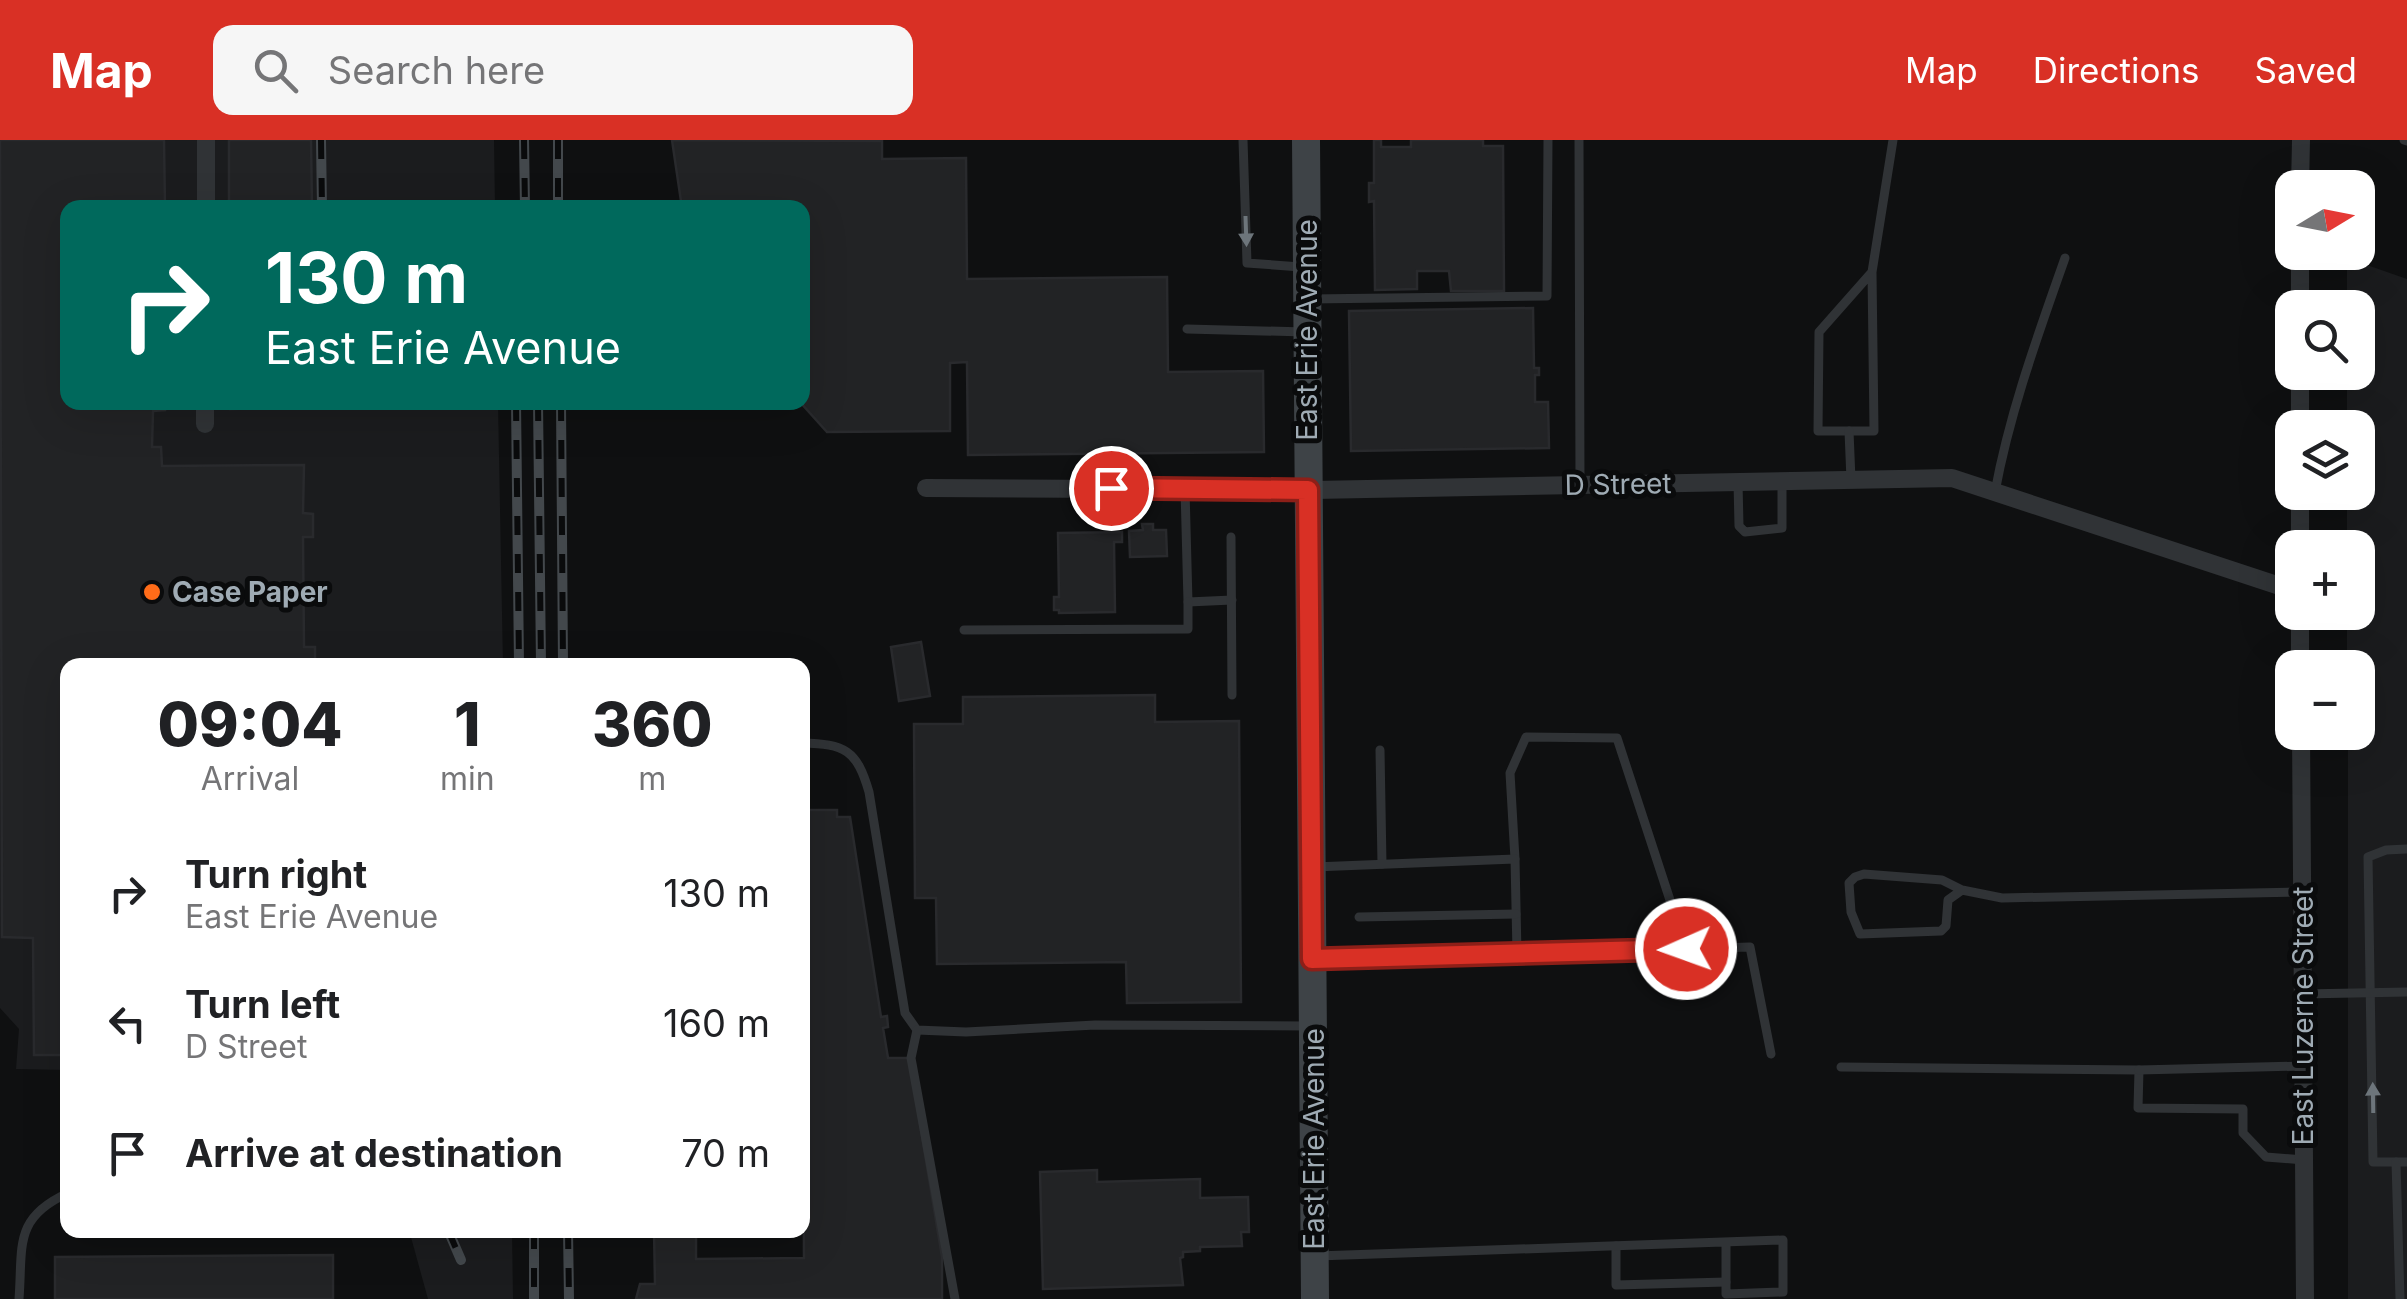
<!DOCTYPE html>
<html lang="en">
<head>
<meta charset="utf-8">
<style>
	body { margin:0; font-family:Inter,sans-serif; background:#f6f6f6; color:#202124; height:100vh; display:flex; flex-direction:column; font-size:38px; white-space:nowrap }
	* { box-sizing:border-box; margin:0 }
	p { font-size:32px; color:#757577 }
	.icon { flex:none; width:55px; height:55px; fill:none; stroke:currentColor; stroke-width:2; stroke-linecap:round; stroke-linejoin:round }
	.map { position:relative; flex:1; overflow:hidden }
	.side { position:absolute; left:60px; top:518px; width:750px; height:580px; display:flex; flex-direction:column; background:#fff; border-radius:20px; box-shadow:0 10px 40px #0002 }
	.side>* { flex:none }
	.top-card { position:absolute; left:60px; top:60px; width:750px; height:210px; border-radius:20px; box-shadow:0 10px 40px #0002; background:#00695c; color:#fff; overflow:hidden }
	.needle { width:65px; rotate:80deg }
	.controls { position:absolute; left:2275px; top:30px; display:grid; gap:20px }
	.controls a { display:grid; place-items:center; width:100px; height:100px; border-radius:20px; background:#fff; box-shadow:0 10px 40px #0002; font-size:50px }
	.pin { position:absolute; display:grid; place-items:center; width:85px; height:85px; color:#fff; margin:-42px; border:5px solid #fff; border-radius:50%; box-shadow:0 2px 10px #0007 }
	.me { position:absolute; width:110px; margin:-55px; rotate:268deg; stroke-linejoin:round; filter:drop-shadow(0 0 8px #0008) }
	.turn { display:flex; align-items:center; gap:35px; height:210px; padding:0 40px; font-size:45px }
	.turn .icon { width:130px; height:130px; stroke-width:2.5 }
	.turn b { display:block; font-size:70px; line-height:85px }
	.eta { display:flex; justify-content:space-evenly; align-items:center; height:170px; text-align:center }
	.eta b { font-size:60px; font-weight:800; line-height:70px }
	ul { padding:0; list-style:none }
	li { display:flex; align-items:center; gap:30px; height:130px; padding:0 40px }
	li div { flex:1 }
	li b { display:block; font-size:38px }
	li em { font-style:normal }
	header { display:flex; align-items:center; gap:60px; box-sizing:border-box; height:140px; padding:0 50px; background:#d93025; color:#fff }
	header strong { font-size:48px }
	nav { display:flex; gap:55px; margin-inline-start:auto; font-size:35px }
	.search { width:700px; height:90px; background:#f6f6f6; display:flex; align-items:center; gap:25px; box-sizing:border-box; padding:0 35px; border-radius:20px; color:#757577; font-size:38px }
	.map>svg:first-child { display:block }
	.built { fill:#1b1c1e }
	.building { fill:#222325; stroke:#292a2d; stroke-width:2.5 }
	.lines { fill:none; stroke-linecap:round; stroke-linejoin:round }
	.lane { stroke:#303336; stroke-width:9 }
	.street { stroke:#303336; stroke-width:18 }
	.secondary { stroke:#3e4347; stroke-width:28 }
	.rail-casing { stroke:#43484c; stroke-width:10 }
	.rail { stroke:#0a0b0c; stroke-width:6; stroke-dasharray:19; stroke-linecap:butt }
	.oneway { fill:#6d757b }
	.route-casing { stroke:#8d1f18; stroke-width:25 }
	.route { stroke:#d93025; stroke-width:18 }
	.poi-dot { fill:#ff6c19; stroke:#0a0b0c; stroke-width:4 }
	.labels { text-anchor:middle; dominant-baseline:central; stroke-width:10; stroke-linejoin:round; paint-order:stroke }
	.street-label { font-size:28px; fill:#9fabb4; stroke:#0a0b0c }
	.poi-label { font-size:28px; font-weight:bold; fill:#9fabb4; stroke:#0a0b0c; text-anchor:start }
</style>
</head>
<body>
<header>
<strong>Map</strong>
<div class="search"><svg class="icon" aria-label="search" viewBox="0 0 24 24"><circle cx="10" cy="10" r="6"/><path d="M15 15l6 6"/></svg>Search here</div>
<nav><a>Map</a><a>Directions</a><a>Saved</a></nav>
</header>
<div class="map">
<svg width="2407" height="1159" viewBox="0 0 2407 1159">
	<rect width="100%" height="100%" fill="#0f1011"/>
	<g class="built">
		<polygon points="0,0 494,0 495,67 68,68 68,262 498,263 503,525 68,525 67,930 16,929 19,889 0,868"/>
		<polygon points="2347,118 2407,139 2407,1159 2348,1159 2348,593 2358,592 2358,528 2347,527 2347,473 2358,472 2358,408 2347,407 2347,353 2358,352 2358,288 2347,287 2347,233 2358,232 2358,168 2347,167"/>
		<polygon points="409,1090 512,1090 513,1159 428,1159"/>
	</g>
	<g class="building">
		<polygon points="0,0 164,0 165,68 68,68 68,262 165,262 165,270 153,271 152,307 161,307 162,326 304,325 303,373 313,374 313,397 303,397 304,507 315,507 315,525 68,525 68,915 34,915 33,798 2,797"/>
		<polygon points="229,0 311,0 312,68 229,68"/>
		<polygon points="672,0 882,1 882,19 966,18 967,139 1167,137 1168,232 1263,231 1264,312 968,315 967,222 950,223 950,291 827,292 800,262 802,262 802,68 682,68"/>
		<polygon points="1374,0 1381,0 1381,7 1411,7 1411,0 1483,0 1483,6 1503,6 1504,151 1451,151 1449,131 1417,131 1417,149 1375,150 1374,61 1369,62 1369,43 1374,43"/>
		<polygon points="1533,168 1534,228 1539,228 1539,235 1535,235 1535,262 1548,262 1549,308 1351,311 1349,171"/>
		<polygon points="230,262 323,262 323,267 230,269"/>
		<polygon points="1142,384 1153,384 1153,390 1166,390 1167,416 1130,417 1129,391 1143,390"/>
		<polygon points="1122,392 1122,402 1114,402 1115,472 1059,473 1059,470 1054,470 1054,457 1059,457 1058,393"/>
		<polygon points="921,502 930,556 899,561 891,507"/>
		<polygon points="1155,555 1155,582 1239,581 1241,862 1127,863 1126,822 937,824 936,758 915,758 914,584 963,584 963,557"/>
		<polygon points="802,670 837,670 837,677 850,677 881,877 887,876 888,887 883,888 888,918 909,918 942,1117 942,1159 636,1159 640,1144 655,1144 654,1090 696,1090 696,1119 804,1118"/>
		<polygon points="1097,1030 1097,1042 1200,1039 1200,1058 1248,1057 1249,1092 1241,1092 1242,1106 1200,1107 1200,1111 1183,1112 1183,1117 1180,1118 1183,1145 1043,1149 1040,1032"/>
		<polygon points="333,1115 333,1159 55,1159 55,1117"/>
	</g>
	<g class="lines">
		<g class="lane">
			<polyline points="1243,0 1247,123 1301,127"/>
			<polyline points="1579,0 1580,345"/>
			<polyline points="2404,0 2407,1"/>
			<polyline points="1872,132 1819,192 1818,291 1874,291 1872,132 1893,0"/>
			<polyline points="1310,159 1547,156 1548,0"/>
			<polyline points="1187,189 1305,192"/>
			<polyline points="1849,291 1851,340"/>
			<polyline points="1738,342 1739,386 1745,392 1782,388 1782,341"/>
			<polyline points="1185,349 1188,462 1232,460"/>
			<path d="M1995,352c15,-81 43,-157 70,-234"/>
			<polyline points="1231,397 1232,555"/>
			<polyline points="964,490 1188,489 1188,462"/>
			<path d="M802,603c43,1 55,7 67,49l36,221 12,17 49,2 129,-7 215,1"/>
			<polyline points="1380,610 1382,724"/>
			<polyline points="2407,709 2386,710 2368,717 2373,1022 2407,1022"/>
			<polyline points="1515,719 1510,633 1526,597 1617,598 1686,809"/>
			<polyline points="1314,727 1515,719 1517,814 1318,819"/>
			<polyline points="1962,750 1948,760 1946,786 1941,791 1860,794 1851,772 1849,743 1855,737 1864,734 1942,740 1962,750 2002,758 2302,752"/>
			<polyline points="1359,777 1516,774"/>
			<polyline points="1517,814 1750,807 1771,914"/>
			<polyline points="2303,854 2407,852"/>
			<polyline points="917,890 911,918 955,1159"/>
			<polyline points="1841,927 2139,930 2138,968 2243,969 2243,993 2266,1017 2304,1020"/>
			<polyline points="2139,930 2303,926"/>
			<polyline points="2396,1022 2400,1159"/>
			<polyline points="1616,1106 1616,1145 1726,1142"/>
			<polyline points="1317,1116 1783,1100 1783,1152 1726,1154 1726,1102"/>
			<path d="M19,1159c4,-53 -6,-81 49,-106"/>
		</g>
		<g class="street">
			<polyline points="2300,48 2301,0"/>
			<polyline points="206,68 206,0"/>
			<polyline points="2300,168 2300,112"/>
			<polyline points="205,284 205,262"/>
			<polyline points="2300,288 2300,232"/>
			<polyline points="926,348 1314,350 1952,338 2292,450"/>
			<polyline points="2300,408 2300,352"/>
			<polyline points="2300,472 2300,528"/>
			<polyline points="2301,592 2305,1159"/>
		</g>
		<polyline class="secondary" points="1306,0 1315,1159"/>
		<defs>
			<g id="rail">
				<polyline points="321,0 322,68"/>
				<polyline points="524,0 525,68"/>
				<polyline points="558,0 558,68"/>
				<polyline points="516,262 519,525"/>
				<polyline points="538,262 541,525"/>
				<polyline points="561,262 563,525"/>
				<polyline points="448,1090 461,1120"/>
				<polyline points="534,1090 534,1159"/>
				<polyline points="568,1090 569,1159"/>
			</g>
		</defs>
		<use href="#rail" class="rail-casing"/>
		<use href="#rail" class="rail"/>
	</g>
	<defs><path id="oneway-solid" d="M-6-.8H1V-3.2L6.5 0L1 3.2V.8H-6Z" transform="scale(2.5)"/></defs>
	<g class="oneway">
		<use href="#oneway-solid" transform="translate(1246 91) rotate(88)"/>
		<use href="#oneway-solid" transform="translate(2373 958) rotate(-91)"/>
	</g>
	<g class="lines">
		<defs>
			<polyline id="route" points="1111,348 1308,350 1312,819 1686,809"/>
		</defs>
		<use href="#route" class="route-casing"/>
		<use href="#route" class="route"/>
	</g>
	<circle class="poi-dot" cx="152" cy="452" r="10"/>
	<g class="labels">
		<g class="street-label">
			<text transform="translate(1307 190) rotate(-90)">East Erie Avenue</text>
			<text transform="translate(1618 344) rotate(-1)">D Street</text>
			<text transform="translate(2303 876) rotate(-90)">East Luzerne Street</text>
			<text transform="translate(1314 999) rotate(-90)">East Erie Avenue</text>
		</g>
		<g class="poi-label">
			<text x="172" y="452">Case Paper</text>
		</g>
	</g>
</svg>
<div class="controls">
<a><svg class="needle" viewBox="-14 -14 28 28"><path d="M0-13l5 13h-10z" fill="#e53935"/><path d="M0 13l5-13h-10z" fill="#757577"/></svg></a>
<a><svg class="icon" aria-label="search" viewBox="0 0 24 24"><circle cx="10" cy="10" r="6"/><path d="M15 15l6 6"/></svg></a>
<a><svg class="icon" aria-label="layers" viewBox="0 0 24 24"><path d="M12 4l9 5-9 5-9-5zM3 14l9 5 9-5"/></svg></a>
<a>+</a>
<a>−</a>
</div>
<div class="pin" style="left:1111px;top:348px;background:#d93025"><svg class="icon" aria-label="arrive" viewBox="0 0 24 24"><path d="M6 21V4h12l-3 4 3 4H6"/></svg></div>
<svg class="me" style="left:1686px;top:809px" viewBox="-20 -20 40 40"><circle r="17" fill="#d93025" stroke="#fff" stroke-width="3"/><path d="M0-11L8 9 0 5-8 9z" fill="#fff"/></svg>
<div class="top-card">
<div class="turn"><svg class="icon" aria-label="right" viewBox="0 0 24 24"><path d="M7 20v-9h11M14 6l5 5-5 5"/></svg><div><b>130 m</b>East Erie Avenue</div></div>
</div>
<section class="side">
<div class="eta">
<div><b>09:04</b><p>Arrival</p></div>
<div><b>1</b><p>min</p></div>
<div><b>360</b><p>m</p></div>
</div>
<ul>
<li><svg class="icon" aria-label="right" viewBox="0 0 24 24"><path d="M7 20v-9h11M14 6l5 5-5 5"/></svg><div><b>Turn right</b><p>East Erie Avenue</p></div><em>130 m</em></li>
<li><svg class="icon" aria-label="left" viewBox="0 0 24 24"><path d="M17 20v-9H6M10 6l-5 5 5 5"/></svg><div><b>Turn left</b><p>D Street</p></div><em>160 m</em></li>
<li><svg class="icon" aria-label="arrive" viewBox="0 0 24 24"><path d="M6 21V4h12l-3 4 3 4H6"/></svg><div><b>Arrive at destination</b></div><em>70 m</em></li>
</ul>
</section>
</div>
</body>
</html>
